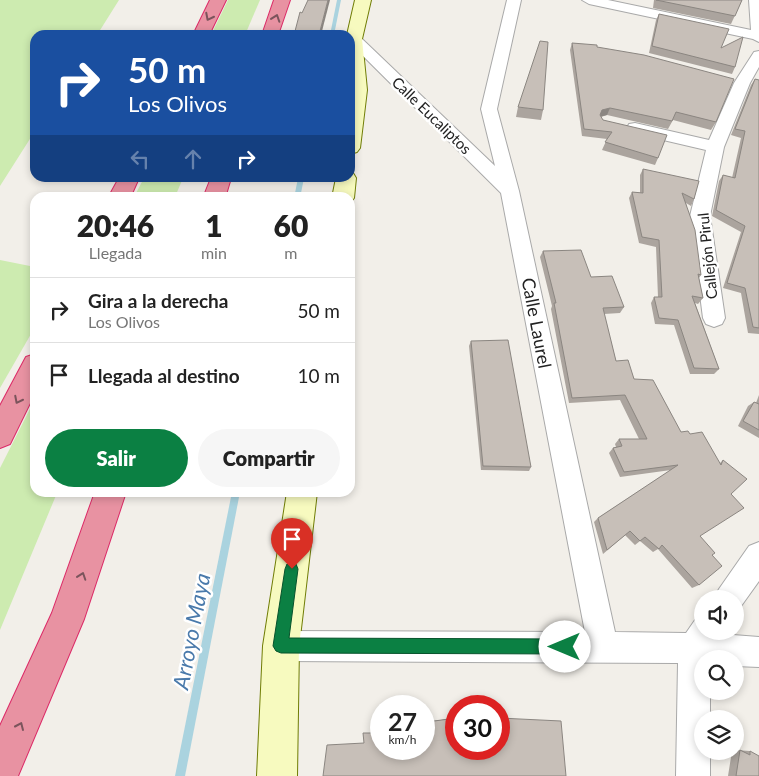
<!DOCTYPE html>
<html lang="es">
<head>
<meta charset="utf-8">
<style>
	body { margin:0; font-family:Lato,sans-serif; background:#f6f6f6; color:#222; height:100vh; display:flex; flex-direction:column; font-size:19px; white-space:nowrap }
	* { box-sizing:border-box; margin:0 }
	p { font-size:16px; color:#767676 }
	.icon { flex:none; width:28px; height:28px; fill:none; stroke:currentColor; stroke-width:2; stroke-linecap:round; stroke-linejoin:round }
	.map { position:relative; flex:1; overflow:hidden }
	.drawer { position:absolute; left:30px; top:192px; width:325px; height:305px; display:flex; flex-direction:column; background:#fff; border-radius:15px; box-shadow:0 2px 8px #0003 }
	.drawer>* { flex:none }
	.top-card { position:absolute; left:30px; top:30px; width:325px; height:152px; border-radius:15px; box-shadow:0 2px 8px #0003; background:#1a4fa0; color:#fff; overflow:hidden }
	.fabs { position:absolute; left:694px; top:590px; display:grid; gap:10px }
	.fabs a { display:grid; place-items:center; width:50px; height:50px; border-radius:50%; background:#fff; box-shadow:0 2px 8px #0003; font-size:25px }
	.speed { position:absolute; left:370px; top:695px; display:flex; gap:10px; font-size:25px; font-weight:700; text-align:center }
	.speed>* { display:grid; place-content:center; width:65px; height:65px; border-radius:50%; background:#fff; box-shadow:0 2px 8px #0003; line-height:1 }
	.speed small { font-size:12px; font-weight:400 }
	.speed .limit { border:8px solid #d22; background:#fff; color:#111 }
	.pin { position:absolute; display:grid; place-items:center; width:42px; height:42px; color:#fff; margin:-51px -21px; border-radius:50% 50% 50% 0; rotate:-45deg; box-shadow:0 0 5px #0007 }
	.pin .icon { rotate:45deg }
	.me { position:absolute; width:55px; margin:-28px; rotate:270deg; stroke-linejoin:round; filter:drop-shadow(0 0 4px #0008) }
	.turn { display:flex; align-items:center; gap:18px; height:105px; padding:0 15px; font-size:22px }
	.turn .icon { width:65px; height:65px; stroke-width:2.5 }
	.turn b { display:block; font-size:35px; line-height:42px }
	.lanes { display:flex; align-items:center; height:48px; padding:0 15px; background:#0003; justify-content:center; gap:25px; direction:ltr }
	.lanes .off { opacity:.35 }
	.eta { display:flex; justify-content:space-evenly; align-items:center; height:85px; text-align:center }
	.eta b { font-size:30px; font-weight:800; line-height:35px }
	.primary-button { display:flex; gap:10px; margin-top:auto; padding:10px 15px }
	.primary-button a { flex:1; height:58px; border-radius:30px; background:#0b8043; color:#fff; font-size:20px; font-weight:800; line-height:58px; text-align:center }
	.primary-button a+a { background:#f6f6f6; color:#222 }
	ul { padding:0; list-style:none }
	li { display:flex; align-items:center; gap:15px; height:65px; padding:0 15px; border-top:1px solid #e0e0e0 }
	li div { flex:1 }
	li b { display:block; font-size:19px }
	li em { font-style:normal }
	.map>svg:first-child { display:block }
	.grass { fill:#cdebb0 }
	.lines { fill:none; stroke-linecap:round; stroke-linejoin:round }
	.stream { fill:#aad3df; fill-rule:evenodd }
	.street-casing { stroke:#a9a9a9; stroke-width:2 }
	.secondary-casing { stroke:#707d05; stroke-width:2 }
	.highway-casing { stroke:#dc2a67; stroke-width:2 }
	.street { fill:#fff; fill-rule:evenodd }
	.secondary { fill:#f7fabf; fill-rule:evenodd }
	.highway { fill:#e892a2; fill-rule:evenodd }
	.wall { fill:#aba49e }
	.shaded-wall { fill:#8b8681 }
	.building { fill:#c7bfb8; stroke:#8b8681 }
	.oneway { stroke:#7b545c }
	.route { fill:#0b8043; stroke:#07532c }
	.labels { text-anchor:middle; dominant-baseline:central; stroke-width:5; stroke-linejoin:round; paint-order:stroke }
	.far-street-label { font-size:15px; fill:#222; stroke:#fff }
	.street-label { font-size:18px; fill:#222; stroke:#fff }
	.near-water-label { font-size:22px; font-style:italic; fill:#4a7aab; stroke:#fff }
</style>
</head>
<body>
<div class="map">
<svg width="759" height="776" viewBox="0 0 759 776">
	<rect width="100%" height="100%" fill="#f2efe9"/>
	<g class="grass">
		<polygon points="0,0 119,0 97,35 35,35 35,131 0,186"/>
		<polygon points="228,0 260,0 245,35 211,35"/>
		<polygon points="144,178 183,178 175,197 134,197"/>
		<polygon points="0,260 35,267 35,327 0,388"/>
		<polygon points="35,399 35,492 57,493 0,630 0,468"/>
	</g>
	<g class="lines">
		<g class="stream">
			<polygon points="337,0 341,0 334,35 330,35"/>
			<polygon points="298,178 304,178 300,198 294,198"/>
			<polygon points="232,492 240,492 185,776 175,776"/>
		</g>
		<defs>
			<g id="street">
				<polygon points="507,0 521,0 497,109 519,191 615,632 686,633 695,620 702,617 702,631 721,631 720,634 759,637 759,667 735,666 735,659 702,659 702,691 710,691 710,719 702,719 702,751 710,751 710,776 676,776 678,663 281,661 270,657 266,646 270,635 281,631 585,632 501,193 350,43 350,36 359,36 495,166 481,109"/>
				<polygon points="582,0 608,0 751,30 749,0 759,0 759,42 753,39 589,4"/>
				<polygon points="759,51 759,67 750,83 724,147 710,216 725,318 722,324 714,327 706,324 703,318 690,216 706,150 629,132 627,128 629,124 635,123 709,140 734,83 754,52"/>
				<polygon points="759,542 759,581 739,609 735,611 735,599 714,599 719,589 749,546"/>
			</g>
			<g id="secondary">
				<polygon points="355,0 371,0 362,39 367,90 360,148 357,152 350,154 350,35 347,35"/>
				<polygon points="350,172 353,173 356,178 354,198 350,203 350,198 332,198 336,178 350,178"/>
				<polygon points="287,492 317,492 299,646 297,776 257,776 263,646"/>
			</g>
			<g id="highway">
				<polygon points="210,0 226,0 209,35 193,35"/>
				<polygon points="274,0 290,0 278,35 262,35"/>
				<polygon points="119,178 139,178 130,198 108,198"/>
				<polygon points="211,178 231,178 225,198 203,198"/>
				<polygon points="35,354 35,393 10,444 0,448 0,406 26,357"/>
				<polygon points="95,492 126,492 84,619 18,776 0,776 0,726 52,613"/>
			</g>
		</defs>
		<use href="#street" class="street-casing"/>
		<use href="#secondary" class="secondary-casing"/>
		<use href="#highway" class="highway-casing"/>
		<use href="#street" class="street"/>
		<use href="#secondary" class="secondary"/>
		<use href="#highway" class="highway"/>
	</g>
	<g class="wall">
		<polygon points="654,0 742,0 731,24 653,8"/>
		<polygon points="659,14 721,48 735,67 732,74 649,53 656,20"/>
		<polygon points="572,43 597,47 716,122 711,130 673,120 668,129 607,115 601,117 603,120 658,158 655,165 602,150 607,139 582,136 570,50"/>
		<polygon points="755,79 759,80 759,334 748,333 741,293 723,288 741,232 712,216 719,181 723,175 732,178 741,138 731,135 751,85"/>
		<polygon points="518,107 543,110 541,120 516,117"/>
		<polygon points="643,169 694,199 691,206 686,203 701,275 699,278 703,298 698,304 695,303 719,369 714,374 690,374 674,325 655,324 651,303 654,297 658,297 656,247 639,243 629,198 632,192 640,193 640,175"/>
		<polygon points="543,251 591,277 624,307 620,313 604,314 616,361 681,432 690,434 720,463 723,460 731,494 700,536 712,555 699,585 692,588 658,549 653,552 640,541 635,545 625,535 603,554 594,522 598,518 671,470 620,477 609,453 613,448 616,447 615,444 619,439 639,439 620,400 569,403 551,309 552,306 540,257"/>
		<polygon points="471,341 531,467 529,471 481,470 469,346"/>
		<polygon points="759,395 759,438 738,426 748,406 754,402 756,403"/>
		<polygon points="456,718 566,776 363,742 425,732 425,722"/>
		<polygon points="735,750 750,751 759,776 728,776 732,751 735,751"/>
	</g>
	<g class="shaded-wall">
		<polygon points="328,0 330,0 321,35 319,35"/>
		<polygon points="610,108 607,115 599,117 602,110"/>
	</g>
	<g class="building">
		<polygon points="308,0 328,0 319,35 294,35 300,12 302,13"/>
		<polygon points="656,0 742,0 735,16"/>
		<polygon points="659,14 729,29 721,48 743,37 735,67 652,46"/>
		<polygon points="540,41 548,42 543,110 518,107"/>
		<polygon points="572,43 597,45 597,47 644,55 734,79 716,122 676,112 672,121 610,108 602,110 600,115 603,120 667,135 658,158 605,142 612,132 584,129"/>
		<polygon points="755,79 759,80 759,328 753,327 745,288 727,283 745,226 716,210 723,175 735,178 745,131 735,129"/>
		<polygon points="643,169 699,181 694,199 682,193 695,230 701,275 698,274 703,298 692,296 719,369 694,368 678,320 659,318 654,297 662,297 659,240 642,237 632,192 643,193"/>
		<polygon points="581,250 591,277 612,276 624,307 603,308 616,361 628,360 634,379 653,380 681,432 688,431 690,434 702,432 721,465 723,460 747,479 731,494 744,508 700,536 715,553 712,555 722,566 699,585 662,545 659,549 645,537 640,541 630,531 607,550 598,518 678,465 624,472 613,448 622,446 619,439 647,439 625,395 572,398 554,303 556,303 543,251"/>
		<polygon points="508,340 531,467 483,466 471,341"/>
		<polygon points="754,402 759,404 759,430 743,421"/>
		<polygon points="456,718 456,749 499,749 499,718 561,721 566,776 323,776 327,745 364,743 363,733 381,733 381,749 424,749 424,732 426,732 427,722"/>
		<polygon points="740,750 750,755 750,751 759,756 759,776 736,776"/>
	</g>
	<defs><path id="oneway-chevron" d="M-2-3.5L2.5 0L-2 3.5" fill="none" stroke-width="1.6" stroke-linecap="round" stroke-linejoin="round" transform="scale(1.25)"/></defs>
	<g class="oneway">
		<use href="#oneway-chevron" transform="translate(209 17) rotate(117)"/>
		<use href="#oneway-chevron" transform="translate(276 18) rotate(-71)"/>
		<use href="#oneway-chevron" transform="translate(18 400) rotate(117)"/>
		<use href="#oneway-chevron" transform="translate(82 576) rotate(-71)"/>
		<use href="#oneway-chevron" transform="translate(20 726) rotate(-66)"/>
	</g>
	<polygon class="route" points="292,562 296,564 298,569 289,638 565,639 570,642 572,647 570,652 565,654 281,653 276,651 273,646 285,569 287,564"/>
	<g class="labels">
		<g class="far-street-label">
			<text transform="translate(432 115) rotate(44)">Calle Eucaliptos</text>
			<text transform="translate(707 256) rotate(-96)">Callejón Pirul</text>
		</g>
		<g class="street-label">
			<text transform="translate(537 323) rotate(79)">Calle Laurel</text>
		</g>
		<g class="near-water-label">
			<text transform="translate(191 631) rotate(-79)">Arroyo Maya</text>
		</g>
	</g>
</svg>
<div class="fabs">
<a><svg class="icon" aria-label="sound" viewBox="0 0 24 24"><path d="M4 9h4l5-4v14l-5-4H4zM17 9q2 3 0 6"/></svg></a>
<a><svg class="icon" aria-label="search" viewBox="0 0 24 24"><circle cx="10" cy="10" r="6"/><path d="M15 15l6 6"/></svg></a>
<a><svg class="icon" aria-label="layers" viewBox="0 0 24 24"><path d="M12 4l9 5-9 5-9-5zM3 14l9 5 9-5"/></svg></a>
</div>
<div class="speed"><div>27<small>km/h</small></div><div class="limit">30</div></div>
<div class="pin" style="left:292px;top:569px;background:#d93025"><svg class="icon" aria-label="arrive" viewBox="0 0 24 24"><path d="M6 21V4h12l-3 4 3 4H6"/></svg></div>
<svg class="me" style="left:565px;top:647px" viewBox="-20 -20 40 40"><circle r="19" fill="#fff"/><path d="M0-13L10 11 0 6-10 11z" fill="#0b8043"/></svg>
<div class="top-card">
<div class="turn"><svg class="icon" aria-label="right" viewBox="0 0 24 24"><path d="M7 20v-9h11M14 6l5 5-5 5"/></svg><div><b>50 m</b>Los Olivos</div></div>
<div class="lanes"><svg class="icon off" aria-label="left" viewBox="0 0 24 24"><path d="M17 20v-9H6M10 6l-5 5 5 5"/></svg><svg class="icon off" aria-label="ahead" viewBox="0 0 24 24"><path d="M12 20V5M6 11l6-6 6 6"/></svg><svg class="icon" aria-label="right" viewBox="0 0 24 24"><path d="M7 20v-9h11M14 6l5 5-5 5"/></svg></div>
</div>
<section class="drawer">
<div class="eta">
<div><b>20:46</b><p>Llegada</p></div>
<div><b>1</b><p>min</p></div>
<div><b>60</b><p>m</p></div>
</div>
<ul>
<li><svg class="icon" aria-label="right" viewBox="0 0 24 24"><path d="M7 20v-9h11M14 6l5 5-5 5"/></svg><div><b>Gira a la derecha</b><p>Los Olivos</p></div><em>50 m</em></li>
<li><svg class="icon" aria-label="arrive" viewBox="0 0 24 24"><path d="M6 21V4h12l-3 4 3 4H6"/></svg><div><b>Llegada al destino</b></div><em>10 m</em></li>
</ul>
<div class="primary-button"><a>Salir</a><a>Compartir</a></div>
</section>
</div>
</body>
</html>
